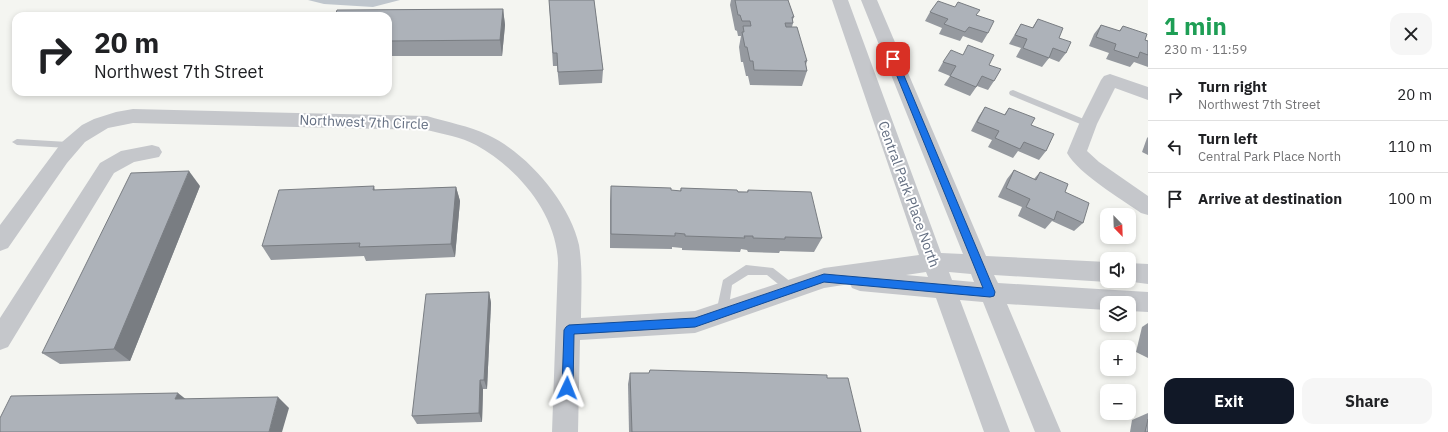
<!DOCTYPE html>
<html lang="en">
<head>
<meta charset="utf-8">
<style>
	body { margin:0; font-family:"IBM Plex Sans",sans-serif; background:#f6f6f6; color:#202124; height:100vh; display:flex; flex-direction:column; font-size:15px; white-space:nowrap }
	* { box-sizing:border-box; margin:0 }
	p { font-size:13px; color:#757577 }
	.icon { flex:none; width:22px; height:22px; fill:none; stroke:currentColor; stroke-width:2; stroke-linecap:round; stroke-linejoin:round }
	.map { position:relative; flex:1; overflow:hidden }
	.drawer { display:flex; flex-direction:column; background:#fff; width:300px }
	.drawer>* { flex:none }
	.top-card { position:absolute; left:12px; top:12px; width:380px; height:84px; border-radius:12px; box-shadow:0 2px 6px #0003; background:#fff; color:#202124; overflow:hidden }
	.needle { width:26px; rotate:157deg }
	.buttons { position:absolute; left:1100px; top:208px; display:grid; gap:8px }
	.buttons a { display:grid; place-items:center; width:36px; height:36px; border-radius:8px; background:#fff; box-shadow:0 2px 6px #0003; font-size:20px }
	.pin { position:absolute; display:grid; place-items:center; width:34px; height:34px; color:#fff; margin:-17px; border-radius:8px; box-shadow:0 2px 6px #0006 }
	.me { position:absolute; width:44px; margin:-22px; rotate:2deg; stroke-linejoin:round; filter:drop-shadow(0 0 3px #0008) }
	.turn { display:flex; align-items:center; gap:14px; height:84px; padding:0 16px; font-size:18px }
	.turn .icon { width:52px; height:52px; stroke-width:2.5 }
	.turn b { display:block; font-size:28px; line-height:34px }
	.round { display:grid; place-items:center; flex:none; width:42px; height:42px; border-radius:12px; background:#f6f6f6 }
	.overview { display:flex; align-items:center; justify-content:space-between; height:68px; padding:0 16px }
	h1 { font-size:24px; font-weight:700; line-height:30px; color:#1e9e55 }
	.primary-button { display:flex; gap:8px; margin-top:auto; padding:8px 16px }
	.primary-button a { flex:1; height:46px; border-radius:12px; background:#111827; color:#fff; font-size:16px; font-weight:700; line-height:46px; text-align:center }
	.primary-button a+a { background:#f6f6f6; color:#202124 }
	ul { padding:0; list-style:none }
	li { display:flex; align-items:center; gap:12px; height:52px; padding:0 16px; border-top:1px solid #e0e0e0 }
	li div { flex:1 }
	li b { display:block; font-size:15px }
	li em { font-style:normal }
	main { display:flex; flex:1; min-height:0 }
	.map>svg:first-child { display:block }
	.water { fill:#bfc6cd }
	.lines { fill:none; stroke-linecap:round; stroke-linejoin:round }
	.lane { fill:#c5c7cb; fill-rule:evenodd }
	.street { fill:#c5c7cb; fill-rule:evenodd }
	.wall { fill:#95999f }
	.shaded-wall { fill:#797d82 }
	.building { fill:#adb2b9; stroke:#797d82 }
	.route { fill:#1a73e8; stroke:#114b97 }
	.labels { text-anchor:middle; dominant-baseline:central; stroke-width:4; stroke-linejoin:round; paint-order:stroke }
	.street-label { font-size:14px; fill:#646f82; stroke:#fff }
</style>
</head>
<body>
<main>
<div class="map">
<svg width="1148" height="432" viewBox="0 0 1148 432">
	<rect width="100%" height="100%" fill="#f4f5f1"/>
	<polygon class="water" points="308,0 400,0 373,7 324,4"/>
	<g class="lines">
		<g class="lane">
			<polygon points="1013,90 1091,122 1092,124 1088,127 1085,126 1010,95 1009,93 1010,91"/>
			<polygon points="17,139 68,142 73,145 68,148 17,145 12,142"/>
			<polygon points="746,265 773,268 796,286 797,289 796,292 792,294 788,292 767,275 748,275 732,285 728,313 726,317 722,318 718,317 716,313 723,280"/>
		</g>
		<g class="street">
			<path d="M832,0h16l93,253 22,1 -102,-254h16l109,256 121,6v19h1l-1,1 -113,-7 4,8 150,9v20l-19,-1v-8h-22v7l-100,-6 54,128h-26l-52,-130 -23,-2 50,132h-26l-48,-134 -76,-7 -8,-3 -2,-4 -26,4 -129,45 -115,7 -2,92h-26l6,-169c-1,-49 -40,-95 -82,-118 -15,-8 -33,-11 -49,-15l-294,-7 -25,5 -23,14 -18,21 -59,85 -8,3v-26l62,-83 20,-17 12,-6 22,-7 17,-3 294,7c20,6 42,10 61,19 39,18 82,68 91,110 4,24 2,50 2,73l114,-7 129,-43 95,-13zM926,272l2,5 -22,-2zM949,272l22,2 3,8 -22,-2z"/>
			<path d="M1110,74l38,13v13l-33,-12 -18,36 -10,27 12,11 49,34v19l-7,-2c-21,-15 -62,-39 -74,-60l12,-29 22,-44 3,-4z"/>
			<polygon points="152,145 159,147 162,152 159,157 134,162 114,173 8,347 0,350 0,318 100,163 121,151"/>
			<polygon points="1129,263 1148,264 1148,284 1125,281 1129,281"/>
		</g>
	</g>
	<g class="wall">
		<polygon points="549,0 594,0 603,70 602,83 559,85 557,66 553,66"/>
		<polygon points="731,0 788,0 794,17 793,19 793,23 792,27 807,61 806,65 807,71 802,86 750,85 748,76 746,76 743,62 741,62 739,47 741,36 738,36 737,31 735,30 730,5"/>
		<polygon points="503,9 505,25 502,56 388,56 388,16"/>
		<polygon points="930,12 977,15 988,33 982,43 963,36 960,41 939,34 942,28 925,21"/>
		<polygon points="1038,19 1059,38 1066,53 1059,62 1049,58 1042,67 1016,57 1021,48 1009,44 1021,24 1032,28"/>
		<polygon points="1101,25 1119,31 1123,26 1145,40 1148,41 1148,67 1134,62 1130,67 1106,59 1109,53 1089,46 1094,34"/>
		<polygon points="963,55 989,65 994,81 988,90 977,86 970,96 944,85 950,76 938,71 943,62"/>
		<polygon points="985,107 1004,115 1009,108 1031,125 1046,151 1039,160 1018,151 1013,158 988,147 992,140 971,131 979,116"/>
		<polygon points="1148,137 1148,155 1142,152 1147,138"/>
		<polygon points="1014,170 1034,179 1040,172 1065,192 1083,223 1074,231 1052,221 1045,229 1018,216 1022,207 998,197 1007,179"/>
		<polygon points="200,186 130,361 60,364 42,353"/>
		<polygon points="374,186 375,190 456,187 460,201 455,257 366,261 364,256 271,260 262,246"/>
		<polygon points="611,186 680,191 681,188 747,192 748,190 822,238 814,252 780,251 779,253 748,252 747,250 741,249 740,252 682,250 682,248 672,247 672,249 610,248 610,201"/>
		<polygon points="489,292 491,303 487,389 483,389 482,422 417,424 412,416"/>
		<polygon points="1148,323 1148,358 1136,352 1142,327"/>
		<polygon points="630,373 827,378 861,432 629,432 628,384"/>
		<polygon points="1148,413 1148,432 1130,432 1132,420"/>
	</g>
	<g class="shaded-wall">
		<polygon points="503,9 505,25 502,56 500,40"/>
		<polygon points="189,171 200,186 130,361 114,349"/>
		<polygon points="456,187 460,201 455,257 451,244"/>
		<polygon points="489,292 491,303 487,389 484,380"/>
		<polygon points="480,380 483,389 482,422 479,413"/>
		<polygon points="178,393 192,404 175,399"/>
		<polygon points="278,397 289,408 282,432 269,432"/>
	</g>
	<g class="building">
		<polygon points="549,0 594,0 603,70 558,72 557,53 553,53"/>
		<polygon points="735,0 788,0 794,17 792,17 793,23 785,23 786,27 797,27 807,61 805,61 807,71 754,70 753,61 750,61 747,47 745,47 742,32 744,32 743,26 751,26 750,21 742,21 740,15 738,15"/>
		<polygon points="938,1 955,7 958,2 980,10 976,15 994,21 988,33 969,27 965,32 944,24 948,19 930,12"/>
		<polygon points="503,9 500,40 388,41 388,16 335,16 337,10"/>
		<polygon points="1038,19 1063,28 1059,38 1071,42 1066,53 1053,48 1049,58 1023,48 1027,39 1015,35 1021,24 1033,28"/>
		<polygon points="1101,25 1120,31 1123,26 1147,34 1145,40 1148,41 1148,55 1140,52 1138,58 1114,50 1116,44 1096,37"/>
		<polygon points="968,45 994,55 989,65 1001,69 994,81 982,76 976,87 950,76 956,66 943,62 951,50 963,55"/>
		<polygon points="985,107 1005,115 1009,108 1035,118 1031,125 1054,134 1046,151 1024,142 1020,149 995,138 999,131 977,122"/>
		<polygon points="1014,170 1036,180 1040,172 1068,184 1065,192 1089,203 1083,223 1057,211 1054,220 1026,207 1030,199 1006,188"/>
		<polygon points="189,171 114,349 42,353 131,173"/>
		<polygon points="374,186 373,190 456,187 451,244 359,247 360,243 262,246 279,190"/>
		<polygon points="611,186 671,188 671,190 681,191 681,188 737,190 738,192 748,192 748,190 811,192 822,238 785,237 785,239 753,238 753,236 744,236 745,238 685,236 685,234 675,233 675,236 611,234"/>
		<polygon points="489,292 484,380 480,380 479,413 412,416 426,294"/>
		<polygon points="650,370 827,375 827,378 848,378 861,432 632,432 630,373 649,373"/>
		<polygon points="178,393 175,399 278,397 269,432 0,432 0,418 11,396"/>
		<polygon points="1148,419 1148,432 1145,432"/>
	</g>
	<polygon class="route" points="893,56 897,59 995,292 994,296 990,297 824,282 695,327 574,334 573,388 571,392 567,394 563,392 562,388 564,330 566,327 569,325 695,318 824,274 983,288 890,59"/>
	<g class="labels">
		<g class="street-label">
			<text transform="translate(364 122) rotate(2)">Northwest 7th Circle</text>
			<text transform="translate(909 194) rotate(70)">Central Park Place North</text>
		</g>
	</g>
</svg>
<div class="buttons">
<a><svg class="needle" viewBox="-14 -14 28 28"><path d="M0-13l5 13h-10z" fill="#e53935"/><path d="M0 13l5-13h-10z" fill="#757577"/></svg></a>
<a><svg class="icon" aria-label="sound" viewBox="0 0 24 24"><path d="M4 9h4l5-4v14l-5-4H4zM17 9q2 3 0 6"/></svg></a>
<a><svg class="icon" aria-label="layers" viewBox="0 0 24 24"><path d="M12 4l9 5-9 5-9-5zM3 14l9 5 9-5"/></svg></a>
<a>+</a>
<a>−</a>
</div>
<div class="pin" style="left:893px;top:59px;background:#d93025"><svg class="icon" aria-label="arrive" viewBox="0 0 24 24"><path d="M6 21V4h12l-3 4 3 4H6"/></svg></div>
<svg class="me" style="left:567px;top:388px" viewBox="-20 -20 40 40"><path d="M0-17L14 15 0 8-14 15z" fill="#1a73e8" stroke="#fff" stroke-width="4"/></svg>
<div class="top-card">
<div class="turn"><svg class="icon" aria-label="right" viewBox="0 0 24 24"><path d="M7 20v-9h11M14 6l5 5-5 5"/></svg><div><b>20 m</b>Northwest 7th Street</div></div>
</div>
</div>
<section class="drawer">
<div class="overview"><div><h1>1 min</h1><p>230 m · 11:59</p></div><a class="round"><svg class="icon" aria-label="close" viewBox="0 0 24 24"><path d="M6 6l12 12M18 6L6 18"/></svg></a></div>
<ul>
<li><svg class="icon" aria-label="right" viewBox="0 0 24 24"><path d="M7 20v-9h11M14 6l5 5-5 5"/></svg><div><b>Turn right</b><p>Northwest 7th Street</p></div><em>20 m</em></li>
<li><svg class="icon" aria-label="left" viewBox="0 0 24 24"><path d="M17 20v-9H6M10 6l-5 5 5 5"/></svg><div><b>Turn left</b><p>Central Park Place North</p></div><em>110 m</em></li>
<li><svg class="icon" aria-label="arrive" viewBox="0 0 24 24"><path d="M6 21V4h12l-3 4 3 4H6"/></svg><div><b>Arrive at destination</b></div><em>100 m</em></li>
</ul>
<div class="primary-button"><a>Exit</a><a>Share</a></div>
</section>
</main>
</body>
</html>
